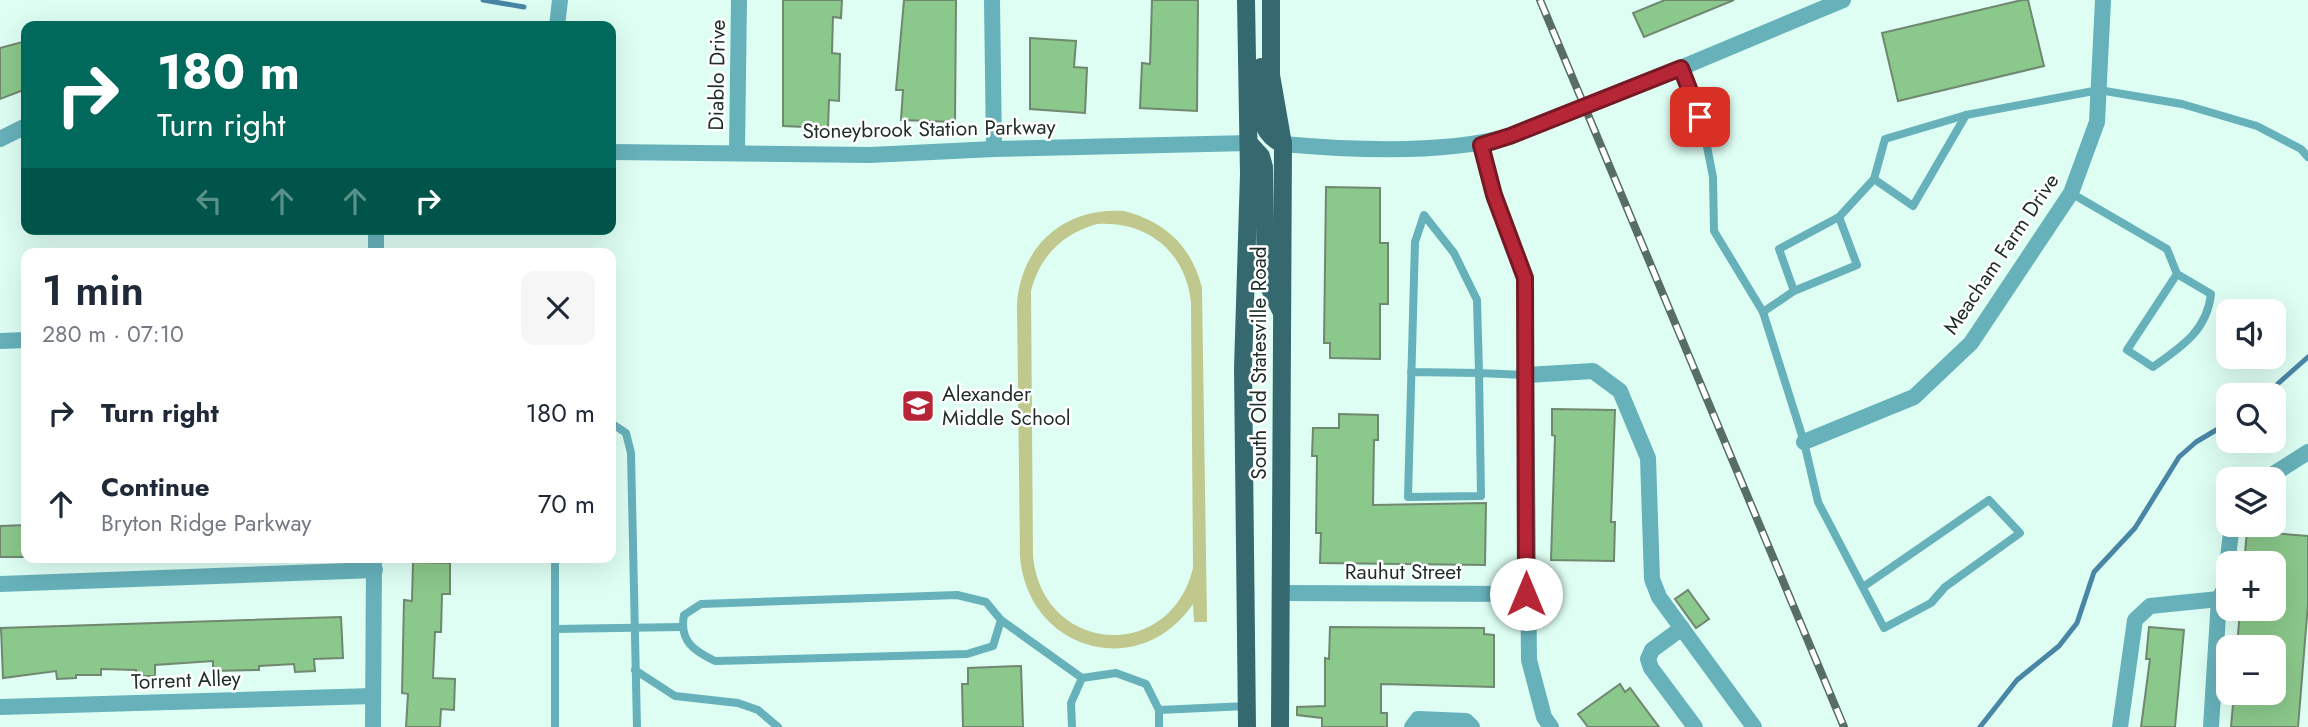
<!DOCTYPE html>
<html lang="en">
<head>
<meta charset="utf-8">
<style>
	body { margin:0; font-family:Jost,sans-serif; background:#f6f6f7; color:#1f2937; height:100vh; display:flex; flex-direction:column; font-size:26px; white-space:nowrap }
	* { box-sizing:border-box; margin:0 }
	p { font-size:23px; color:#747a83 }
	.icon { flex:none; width:38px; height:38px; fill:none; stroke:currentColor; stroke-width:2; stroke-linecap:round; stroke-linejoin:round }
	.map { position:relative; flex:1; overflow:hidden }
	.drawer { position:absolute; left:21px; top:248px; width:595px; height:315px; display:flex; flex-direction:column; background:#fff; border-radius:14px; box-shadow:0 7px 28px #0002 }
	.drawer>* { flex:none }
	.banner { position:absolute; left:21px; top:21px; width:595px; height:214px; border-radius:14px; box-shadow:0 7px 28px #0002; background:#00695c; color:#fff; overflow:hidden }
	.tools { position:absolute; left:2216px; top:299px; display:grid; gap:14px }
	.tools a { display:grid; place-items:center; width:70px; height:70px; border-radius:14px; background:#fff; box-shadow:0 7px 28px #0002; font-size:35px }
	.pin { position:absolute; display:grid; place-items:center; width:60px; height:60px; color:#fff; margin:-30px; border-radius:14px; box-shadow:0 4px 10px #0006 }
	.me { position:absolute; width:77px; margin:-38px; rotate:0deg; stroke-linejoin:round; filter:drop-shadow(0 0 5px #0008) }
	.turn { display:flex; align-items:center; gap:24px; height:147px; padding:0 21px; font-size:32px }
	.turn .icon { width:91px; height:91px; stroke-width:2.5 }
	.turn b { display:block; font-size:49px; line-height:60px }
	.lanes { display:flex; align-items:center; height:66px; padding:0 21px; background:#0003; justify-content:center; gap:35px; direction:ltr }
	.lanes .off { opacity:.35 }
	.round { display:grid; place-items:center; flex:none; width:74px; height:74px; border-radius:14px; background:#f6f6f7 }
	.overview { display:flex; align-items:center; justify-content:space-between; height:119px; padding:0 21px }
	h1 { font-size:42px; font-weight:600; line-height:52px }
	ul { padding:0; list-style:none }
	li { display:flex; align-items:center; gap:21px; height:91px; padding:0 21px }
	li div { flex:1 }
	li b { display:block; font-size:26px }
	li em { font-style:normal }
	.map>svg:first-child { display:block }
	.green { fill:#c1c88d; fill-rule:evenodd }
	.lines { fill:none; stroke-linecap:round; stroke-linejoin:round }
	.stream { stroke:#4986a6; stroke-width:5 }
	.building { fill:#8bc88b; stroke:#708770; stroke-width:2 }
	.lane { stroke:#67b1ba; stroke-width:8 }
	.street { stroke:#67b1ba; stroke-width:16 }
	.primary { stroke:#35696f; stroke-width:18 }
	.rail-casing { stroke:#596d67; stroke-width:8 }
	.rail { stroke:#fff; stroke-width:5; stroke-dasharray:16; stroke-linecap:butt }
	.street-bridge { stroke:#67b1ba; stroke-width:16 }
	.route-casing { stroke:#771924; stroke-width:18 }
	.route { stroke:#b72637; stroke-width:12 }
	.labels { text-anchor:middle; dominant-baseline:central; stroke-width:5; stroke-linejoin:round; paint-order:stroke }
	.street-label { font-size:21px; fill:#1e2d29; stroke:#fff }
	.poi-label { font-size:21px; fill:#1e2d29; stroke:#fff; text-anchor:start }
</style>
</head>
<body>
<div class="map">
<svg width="2308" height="727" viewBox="0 0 2308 727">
	<rect width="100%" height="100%" fill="#defef4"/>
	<path class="green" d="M1124,211c42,11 68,36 78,77l5,334h-13l-1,-18c-54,79 -165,46 -173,-47l-3,-253c4,-59 48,-97 107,-93zM1097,224c51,-3 89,28 94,79l2,265c-23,96 -151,86 -160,-12l-2,-265c9,-35 31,-57 66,-67z"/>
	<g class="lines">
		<g class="stream">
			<polyline points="483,0 524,7"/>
			<polyline points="2264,396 2308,357"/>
			<polyline points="1980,727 2017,680 2059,646 2077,623 2094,572 2135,528 2179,457 2196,442 2228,423"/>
		</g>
	</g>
	<g class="building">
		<polygon points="783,0 842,0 841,18 833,17 832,53 840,54 839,101 829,100 828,128 783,126"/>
		<polygon points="904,0 956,0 955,122 901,120 903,90 896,90"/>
		<polygon points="1152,0 1198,0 1197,111 1140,108 1142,63 1150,64"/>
		<polygon points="1665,0 1734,0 1644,37 1633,13"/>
		<polygon points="2022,0 2028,0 2044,66 1898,101 1882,33"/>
		<polygon points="1030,38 1076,41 1074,67 1087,68 1085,113 1030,109"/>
		<polygon points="26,41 26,89 0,99 0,48"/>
		<polygon points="1326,187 1380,188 1380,243 1388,243 1388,304 1380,304 1380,359 1330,358 1330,343 1324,343"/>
		<polygon points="1552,409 1615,410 1611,522 1615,522 1614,561 1551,560 1555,436 1552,435"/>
		<polygon points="1339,414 1378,415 1378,440 1374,440 1373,505 1486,503 1485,565 1320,563 1321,533 1316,533 1317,456 1312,456 1313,428 1339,428"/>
		<polygon points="26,525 26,557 0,557 0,526"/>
		<polygon points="2247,531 2308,536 2308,604 2298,727 2231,727 2234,693 2282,693 2285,648 2237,648 2240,609 2273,609 2273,564 2244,564"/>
		<polygon points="413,562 450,563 450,594 442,594 441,632 435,632 433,678 455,679 454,710 441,709 440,727 406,727 408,694 402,693 404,600 412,601"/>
		<polygon points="1688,590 1709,619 1696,628 1675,599"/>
		<polygon points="341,617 343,658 314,659 315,671 295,672 294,664 259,666 259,670 213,671 213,661 155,665 155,676 136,676 136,670 101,669 101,675 76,675 76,678 57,679 56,671 3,678 1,628"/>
		<polygon points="1330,627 1484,628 1484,634 1494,635 1494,687 1381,684 1381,713 1387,713 1387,727 1322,727 1322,718 1297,715 1297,707 1325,706 1325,658 1329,659"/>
		<polygon points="2149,627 2184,630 2175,727 2141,727 2150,659 2146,659"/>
		<polygon points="1021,666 1023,727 963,727 962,684 968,684 968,668"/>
		<polygon points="1620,684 1625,692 1630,688 1659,727 1588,727 1578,714"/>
	</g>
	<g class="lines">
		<g class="lane">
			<polyline points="1681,68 1701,116 1713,177 1714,231 1763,312 1804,442 1818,502 1884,628 1931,603 1945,587 2020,533 1989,500 1863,587"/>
			<polyline points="1874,179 1913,206 1966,115"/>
			<path d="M2071,193l96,56 10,25 34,20c-4,37 -30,53 -58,73l-26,-17 50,-76"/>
			<polyline points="1839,217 1874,179 1885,139 1966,115 2099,90 2182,104 2257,126 2301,149 2308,157"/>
			<polyline points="1763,312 1794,291 1857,265 1839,217 1779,249 1794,291"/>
			<polyline points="1411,372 1479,373 1481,496 1408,497 1415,242 1424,215 1454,253 1477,300 1479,373 1527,375"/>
			<polyline points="611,423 626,433 631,453 637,727"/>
			<path d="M1001,620l-8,26 -26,8 -252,7c-21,-10 -36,-20 -31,-46l17,-11 256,-9 29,7 15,18 81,58"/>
			<polyline points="555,629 681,627"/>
			<polyline points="635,670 675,696 738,703 758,710 778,727"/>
			<polyline points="1159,710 1247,706"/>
			<polyline points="555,727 555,558"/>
			<polyline points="1072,727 1071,703 1082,678 1116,673 1146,684 1159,710 1159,727"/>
		</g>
		<g class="street">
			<polyline points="992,0 994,149"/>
			<polyline points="557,26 560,0"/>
			<polyline points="1647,82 1843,0"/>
			<polyline points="0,139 26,126"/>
			<path d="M1283,144c67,6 163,10 227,-8"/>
			<polyline points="1481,145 1494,195 1525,278 1529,660 1544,717 1551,727"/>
			<polyline points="737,151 739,0"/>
			<polyline points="611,152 870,155 994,149 1249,143"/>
			<polyline points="376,254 376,229"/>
			<polyline points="0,341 26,340"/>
			<polyline points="1527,375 1593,371 1620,391 1648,458 1652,579 1659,597 1754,727"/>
			<polyline points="1804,442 1914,397 1971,343 2071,193 2097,122 2103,0"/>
			<polyline points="2264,480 2308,452"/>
			<polyline points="0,584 375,570"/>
			<polyline points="1280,593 1526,594"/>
			<polyline points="1682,628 1652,650 1648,659 1651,668 1695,727"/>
			<polyline points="0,707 373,696"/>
			<polyline points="373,727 374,558"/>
			<polyline points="1412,727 1418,719 1466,721 1472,727"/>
			<polyline points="2120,727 2135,620 2150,606 2219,599"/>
			<polyline points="2211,727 2219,599 2224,589 2232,525"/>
		</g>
		<g class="primary">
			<polyline points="1246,0 1249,174 1243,368 1247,727"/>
			<polyline points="1271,0 1271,75 1283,144 1280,727"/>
			<path d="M1261,67c1,28 -9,64 22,77"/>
			<polyline points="1249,143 1261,156 1264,167 1266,281 1282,313"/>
		</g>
		<defs>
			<polyline id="rail" points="1540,0 1844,727"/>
		</defs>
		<use href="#rail" class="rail-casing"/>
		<use href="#rail" class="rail"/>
		<polyline class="street-bridge" points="1510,136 1647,82"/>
	</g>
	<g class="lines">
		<defs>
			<polyline id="route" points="1526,594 1525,278 1494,195 1481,145 1510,136 1681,68 1700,117"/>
		</defs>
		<use href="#route" class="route-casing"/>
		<use href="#route" class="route"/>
	</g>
	<defs>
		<symbol id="school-square" viewBox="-11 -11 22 22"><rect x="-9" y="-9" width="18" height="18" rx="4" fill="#b72637" stroke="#fff"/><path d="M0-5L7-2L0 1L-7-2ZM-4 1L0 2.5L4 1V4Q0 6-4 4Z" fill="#fff"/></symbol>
	</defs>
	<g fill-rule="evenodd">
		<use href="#school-square" x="899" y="387" width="38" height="38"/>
	</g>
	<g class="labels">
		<g class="street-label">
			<text transform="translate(717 75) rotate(-89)">Diablo Drive</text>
			<text transform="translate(929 129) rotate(-1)">Stoneybrook Station Parkway</text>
			<text transform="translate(2001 254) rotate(-56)">Meacham Farm Drive</text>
			<text transform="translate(1259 363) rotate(-90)">South Old Statesville Road</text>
			<text x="1403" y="572">Rauhut Street</text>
			<text transform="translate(186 680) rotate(-2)">Torrent Alley</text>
		</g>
		<g class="poi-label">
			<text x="942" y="394">Alexander<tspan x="942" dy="24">Middle School</tspan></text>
		</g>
	</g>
</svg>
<div class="tools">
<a><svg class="icon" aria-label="sound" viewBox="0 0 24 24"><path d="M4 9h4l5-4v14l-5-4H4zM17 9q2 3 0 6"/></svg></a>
<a><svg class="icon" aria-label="search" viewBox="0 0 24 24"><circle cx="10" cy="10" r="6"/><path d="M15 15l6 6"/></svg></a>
<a><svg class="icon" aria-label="layers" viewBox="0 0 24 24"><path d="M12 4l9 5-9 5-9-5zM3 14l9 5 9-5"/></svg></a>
<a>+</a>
<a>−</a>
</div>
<div class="pin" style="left:1700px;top:117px;background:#d93025"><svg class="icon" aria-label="arrive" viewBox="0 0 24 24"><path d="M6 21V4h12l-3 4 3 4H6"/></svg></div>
<svg class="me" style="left:1526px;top:594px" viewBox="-20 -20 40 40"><circle r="19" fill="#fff"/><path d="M0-13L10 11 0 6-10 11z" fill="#b72637"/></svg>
<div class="banner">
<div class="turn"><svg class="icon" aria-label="right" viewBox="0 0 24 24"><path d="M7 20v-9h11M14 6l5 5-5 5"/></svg><div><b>180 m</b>Turn right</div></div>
<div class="lanes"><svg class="icon off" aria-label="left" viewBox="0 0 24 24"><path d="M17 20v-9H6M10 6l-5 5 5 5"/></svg><svg class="icon off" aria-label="ahead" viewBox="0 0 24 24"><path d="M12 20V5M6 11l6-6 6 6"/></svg><svg class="icon off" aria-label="ahead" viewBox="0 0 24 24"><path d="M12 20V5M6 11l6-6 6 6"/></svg><svg class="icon" aria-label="right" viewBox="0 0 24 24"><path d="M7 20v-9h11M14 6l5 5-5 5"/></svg></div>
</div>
<section class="drawer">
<div class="overview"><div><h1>1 min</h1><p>280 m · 07:10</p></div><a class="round"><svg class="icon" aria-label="close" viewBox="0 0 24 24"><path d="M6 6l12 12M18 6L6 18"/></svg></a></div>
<ul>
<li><svg class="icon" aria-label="right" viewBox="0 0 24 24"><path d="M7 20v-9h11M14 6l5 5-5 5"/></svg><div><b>Turn right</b></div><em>180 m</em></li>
<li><svg class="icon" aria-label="ahead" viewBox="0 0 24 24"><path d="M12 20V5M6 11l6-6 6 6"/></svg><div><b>Continue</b><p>Bryton Ridge Parkway</p></div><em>70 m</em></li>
</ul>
</section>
</div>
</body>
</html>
